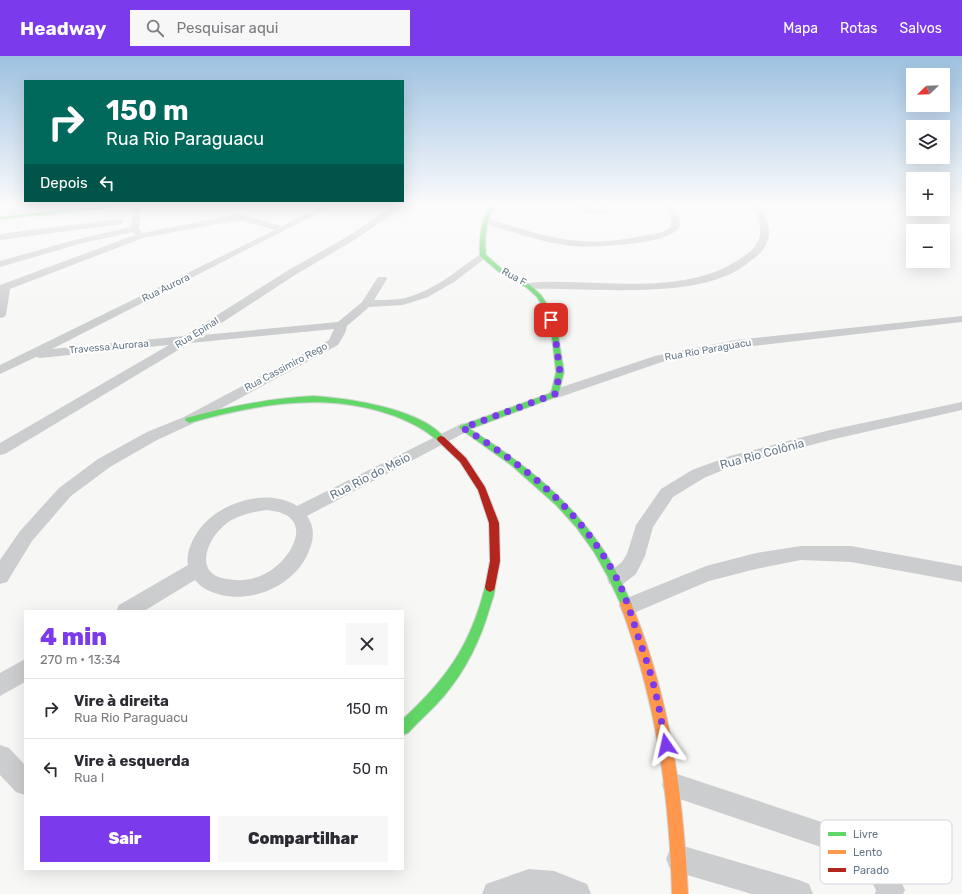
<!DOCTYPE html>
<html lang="pt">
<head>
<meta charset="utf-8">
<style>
	body { margin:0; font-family:Rubik,sans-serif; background:#f7f7f7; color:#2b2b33; height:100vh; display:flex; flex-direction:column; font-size:15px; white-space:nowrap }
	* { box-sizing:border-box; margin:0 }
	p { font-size:13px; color:#7c7c81 }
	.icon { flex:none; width:22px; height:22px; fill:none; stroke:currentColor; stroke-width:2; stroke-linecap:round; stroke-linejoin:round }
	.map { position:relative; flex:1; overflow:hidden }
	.panel { position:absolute; left:24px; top:554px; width:380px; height:260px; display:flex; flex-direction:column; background:#fff; border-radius:0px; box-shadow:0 4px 16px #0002 }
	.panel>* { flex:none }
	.hud { position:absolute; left:24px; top:24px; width:380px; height:122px; border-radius:0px; box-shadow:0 4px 16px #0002; background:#00695c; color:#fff; overflow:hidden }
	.needle { width:26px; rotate:247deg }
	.fabs { position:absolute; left:906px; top:12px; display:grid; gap:8px }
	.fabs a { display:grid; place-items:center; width:44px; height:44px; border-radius:0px; background:#fff; box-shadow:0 4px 16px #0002; font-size:20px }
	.pin { position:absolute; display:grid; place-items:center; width:34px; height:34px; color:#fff; margin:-17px; border-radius:8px; box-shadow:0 2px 6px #0006 }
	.me { position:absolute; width:44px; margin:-22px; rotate:349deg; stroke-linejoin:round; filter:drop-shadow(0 0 3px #0008) }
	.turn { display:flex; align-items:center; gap:14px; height:84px; padding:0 16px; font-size:18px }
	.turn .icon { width:52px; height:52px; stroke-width:2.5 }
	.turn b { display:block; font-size:28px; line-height:34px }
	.then { display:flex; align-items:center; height:38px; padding:0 16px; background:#0003; gap:8px; font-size:15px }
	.round { display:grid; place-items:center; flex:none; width:42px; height:42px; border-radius:0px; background:#f7f7f7 }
	.summary { display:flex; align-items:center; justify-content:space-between; height:68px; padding:0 16px }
	h1 { font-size:24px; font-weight:800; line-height:30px; color:#7c3aed }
	.primary-button { display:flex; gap:8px; margin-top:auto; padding:8px 16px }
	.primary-button a { flex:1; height:46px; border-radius:0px; background:#7c3aed; color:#fff; font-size:16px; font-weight:800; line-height:46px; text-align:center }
	.primary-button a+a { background:#f7f7f7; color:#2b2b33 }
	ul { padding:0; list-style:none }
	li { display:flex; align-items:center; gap:12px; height:60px; padding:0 16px; border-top:1px solid #e1e1e2 }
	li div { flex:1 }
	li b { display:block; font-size:15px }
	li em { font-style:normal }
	header { display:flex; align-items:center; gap:24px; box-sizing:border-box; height:56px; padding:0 20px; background:#7c3aed; color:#fff }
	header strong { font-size:19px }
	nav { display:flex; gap:22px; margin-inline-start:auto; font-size:14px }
	.search { width:280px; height:36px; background:#f7f7f7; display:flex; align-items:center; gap:10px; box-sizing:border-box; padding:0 14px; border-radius:0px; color:#7c7c81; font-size:15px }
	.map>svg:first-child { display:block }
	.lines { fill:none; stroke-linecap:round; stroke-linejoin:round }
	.fast-casing { stroke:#d4d5d5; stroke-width:2 }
	.slow-casing { stroke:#d4d5d5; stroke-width:2 }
	.jam-casing { stroke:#d4d5d5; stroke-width:2 }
	.street { fill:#cccdce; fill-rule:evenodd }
	.fast { fill:#63d668; fill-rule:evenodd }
	.slow { fill:#ff974d; fill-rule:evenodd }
	.jam { fill:#b3261e; fill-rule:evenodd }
	.route { stroke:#7c3aed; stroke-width:7; stroke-dasharray:0 12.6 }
	.labels { text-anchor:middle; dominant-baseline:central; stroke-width:4; stroke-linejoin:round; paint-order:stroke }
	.far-street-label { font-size:10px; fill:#667887; stroke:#fff }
	.street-label { font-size:12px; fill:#667887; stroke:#fff }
	.key { fill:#fff; stroke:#d1d6db; stroke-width:1 }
	.key-label { font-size:11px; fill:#667887 }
</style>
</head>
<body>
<header>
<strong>Headway</strong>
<div class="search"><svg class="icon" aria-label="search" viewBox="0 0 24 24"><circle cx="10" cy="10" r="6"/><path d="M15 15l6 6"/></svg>Pesquisar aqui</div>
<nav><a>Mapa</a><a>Rotas</a><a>Salvos</a></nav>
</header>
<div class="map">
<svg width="962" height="838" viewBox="0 0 962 838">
	<rect width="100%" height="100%" fill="#f7f7f6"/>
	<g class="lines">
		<defs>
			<g id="fast">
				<polygon points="125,148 145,148 0,163 0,161"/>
				<path d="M491,148h4c-9,17 -11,33 -9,51l17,15 27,15 11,10 10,15 6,19 7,43 -6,24 -88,33c49,31 96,67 130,116 13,18 22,39 32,59l-2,3 -4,2 -4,-2 -14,-30 -14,-25 -18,-25 -20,-22 -45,-40 -52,-37 1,-2 91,-33 5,-21 -5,-43 -6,-19 -8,-13 -11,-10 -27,-15 -19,-16c-1,-19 1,-35 11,-52z"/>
				<path d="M313,340c35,2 111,13 132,43l-4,3 -3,-1c-17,-15 -38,-24 -59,-30 -65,-18 -127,-5 -190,12l-4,-3 1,-2c42,-11 83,-20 127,-22z"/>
				<path d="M490,526l4,2c3,6 -2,16 -4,23 -9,32 -24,63 -46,89 -11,13 -24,24 -36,37l-5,2v-16c44,-41 67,-73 82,-132l1,-3z"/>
			</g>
			<path id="slow" d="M626,543l4,2c8,18 15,38 21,57 24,77 33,156 37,236h-16c-3,-104 -16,-192 -52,-290l2,-3z"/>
			<polygon id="jam" points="441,380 444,381 466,402 485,431 499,467 500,505 495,531 494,534 490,536 486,534 485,531 490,505 489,467 478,434 460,406 438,385 437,383 438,381"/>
		</defs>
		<use href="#fast" class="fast-casing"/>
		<use href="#slow" class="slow-casing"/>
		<use href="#jam" class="jam-casing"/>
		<g class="street">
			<polygon points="15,148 23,148 13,163 7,163 6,161"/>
			<path d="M133,148l8,1 -2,24 4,4 95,-19 44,12 43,-22h11l-284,145 132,-13 103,-65 63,-36 40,-27 4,3 -1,2 -37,26 -61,36 -92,60 135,-13 24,-20 16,-25h8l1,2 -13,21c10,0 21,0 31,-2 28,-7 52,-27 75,-44h6l2,2 -34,26 -26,15 -25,8 -34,2 -22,19 -2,7 -7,12 -144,78 -37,17 -47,27 -39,29 -39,45 -25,41 -7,2v-24l20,-29 39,-43 39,-29 49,-27 37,-15 145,-77 5,-11 -144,14 -185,111 -5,1v-12l169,-98 -129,13 -4,-1 -36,17v-9l275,-135 -37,-10 -95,18 -133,51 -4,26 -2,2 -4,1v-33l135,-50 -2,-3 -50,11 -83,24v-6l78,-22 53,-12z"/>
			<path d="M577,148h8c5,6 11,6 17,5l-4,-5h10l3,6c-9,9 -28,5 -34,-6z"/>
			<path d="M664,148h8c4,7 10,16 7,23 -7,18 -90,21 -108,19 -31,-4 -60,-15 -89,-23l-1,-2 4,-3c29,8 57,19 86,22 24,3 48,1 71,-4 9,-2 21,-2 29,-9v-9z"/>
			<path d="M750,148h8c14,21 17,39 -5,55 -5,4 -10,8 -15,11 -52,30 -150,17 -210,19l-5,-3c5,-6 35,-4 44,-4 57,1 129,10 177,-26 22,-15 19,-31 6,-52z"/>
			<polygon points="119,163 122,164 123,166 122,168 0,184 0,178"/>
			<polygon points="962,260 962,266 736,292 662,306 560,341 555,342 550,341 548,338 550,335 655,300 736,284"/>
			<polygon points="962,346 962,354 830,384 735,409 704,422 673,441 653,471 645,500 636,518 623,528 616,530 609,528 607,522 609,516 622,506 627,498 636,469 661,433 692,414 730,400 830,374"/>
			<path d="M463,367l5,2 2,3 -2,3 -161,85c8,11 7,23 2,35 -13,33 -54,52 -88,44 -10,-3 -19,-6 -26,-15l-51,31h-28l3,-6 69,-40c-2,-10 2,-20 7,-29 18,-32 70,-50 102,-30zM267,454c4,1 8,1 12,2 35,11 9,49 -11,60 -11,7 -27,10 -41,7 -35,-5 -20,-41 0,-56 12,-8 26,-11 40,-13z"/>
			<polygon points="801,490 851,490 962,510 962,526 851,506 801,504 756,513 709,525 629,559 622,556 619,550 622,544 706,510 756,497"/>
			<polygon points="25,603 25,626 0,640 0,617"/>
			<polygon points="0,689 9,692 25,709 25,739 16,736 0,719"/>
			<polygon points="674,717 870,782 889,800 905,834 903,838 875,838 876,834 869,820 853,802 665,738 662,729 665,720"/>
			<polygon points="680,789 799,824 809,828 813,838 752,838 680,817 670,813 666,803 670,793"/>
			<polygon points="529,813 554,815 587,828 591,838 482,838 486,828"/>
		</g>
		<use href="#fast" class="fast"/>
		<use href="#slow" class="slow"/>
		<use href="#jam" class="jam"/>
	</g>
	<linearGradient id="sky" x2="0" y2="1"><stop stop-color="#9dc1e1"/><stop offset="0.56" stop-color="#fbfbfb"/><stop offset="1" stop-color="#fbfbfb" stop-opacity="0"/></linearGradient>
	<rect width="962" height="266" fill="url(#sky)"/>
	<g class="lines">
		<path class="route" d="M551,264l3,8 6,44 -5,22 -92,34c62,37 120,85 154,151 9,18 15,38 21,57 6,18 13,36 17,55 5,18 7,36 11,54"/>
	</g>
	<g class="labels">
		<g class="far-street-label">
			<text transform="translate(514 221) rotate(29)">Rua F</text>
			<text transform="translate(166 232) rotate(-26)">Rua Aurora</text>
			<text transform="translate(197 277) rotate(-32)">Rua Epinal</text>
			<text transform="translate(109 291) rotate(-5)">Travessa Auroraa</text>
			<text transform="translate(708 294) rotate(-10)">Rua Rio Paraguacu</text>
			<text transform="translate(286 311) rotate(-28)">Rua Cassimiro Rego</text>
		</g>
		<g class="street-label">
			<text transform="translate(762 398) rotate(-15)">Rua Rio Colônia</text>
			<text transform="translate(370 420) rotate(-27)">Rua Rio do Meio</text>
		</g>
	</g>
	<rect x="820" y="764" width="132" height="64" rx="6" class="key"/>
	<rect x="828" y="776" width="18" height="4" fill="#63d668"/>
	<rect x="828" y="794" width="18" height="4" fill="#ff974d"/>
	<rect x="828" y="812" width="18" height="4" fill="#b3261e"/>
	<g class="key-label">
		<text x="853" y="782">Livre</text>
		<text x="853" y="800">Lento</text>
		<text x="853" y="818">Parado</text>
	</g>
</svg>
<div class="fabs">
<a><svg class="needle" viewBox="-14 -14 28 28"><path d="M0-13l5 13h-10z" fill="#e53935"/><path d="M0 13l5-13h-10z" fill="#7c7c81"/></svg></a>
<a><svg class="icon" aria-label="layers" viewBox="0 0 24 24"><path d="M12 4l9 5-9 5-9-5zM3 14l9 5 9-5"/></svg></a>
<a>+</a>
<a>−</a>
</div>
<div class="pin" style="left:551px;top:264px;background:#d93025"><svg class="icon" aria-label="arrive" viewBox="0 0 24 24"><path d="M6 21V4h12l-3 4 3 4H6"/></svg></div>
<svg class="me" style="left:666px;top:689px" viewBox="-20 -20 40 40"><path d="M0-17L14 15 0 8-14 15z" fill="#7c3aed" stroke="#fff" stroke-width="4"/></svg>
<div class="hud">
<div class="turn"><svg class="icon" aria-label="right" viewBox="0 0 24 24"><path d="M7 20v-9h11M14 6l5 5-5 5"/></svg><div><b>150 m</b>Rua Rio Paraguacu</div></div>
<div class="then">Depois<svg class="icon" aria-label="left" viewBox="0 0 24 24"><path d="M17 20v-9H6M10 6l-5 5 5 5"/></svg></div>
</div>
<section class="panel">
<div class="summary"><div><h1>4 min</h1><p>270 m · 13:34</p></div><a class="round"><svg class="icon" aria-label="close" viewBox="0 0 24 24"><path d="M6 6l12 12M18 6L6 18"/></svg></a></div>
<ul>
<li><svg class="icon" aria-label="right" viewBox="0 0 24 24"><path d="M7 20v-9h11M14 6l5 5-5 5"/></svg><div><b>Vire à direita</b><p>Rua Rio Paraguacu</p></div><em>150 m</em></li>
<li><svg class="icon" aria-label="left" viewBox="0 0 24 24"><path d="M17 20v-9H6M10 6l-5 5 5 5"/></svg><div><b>Vire à esquerda</b><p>Rua I</p></div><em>50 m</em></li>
</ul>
<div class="primary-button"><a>Sair</a><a>Compartilhar</a></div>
</section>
</div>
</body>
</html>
